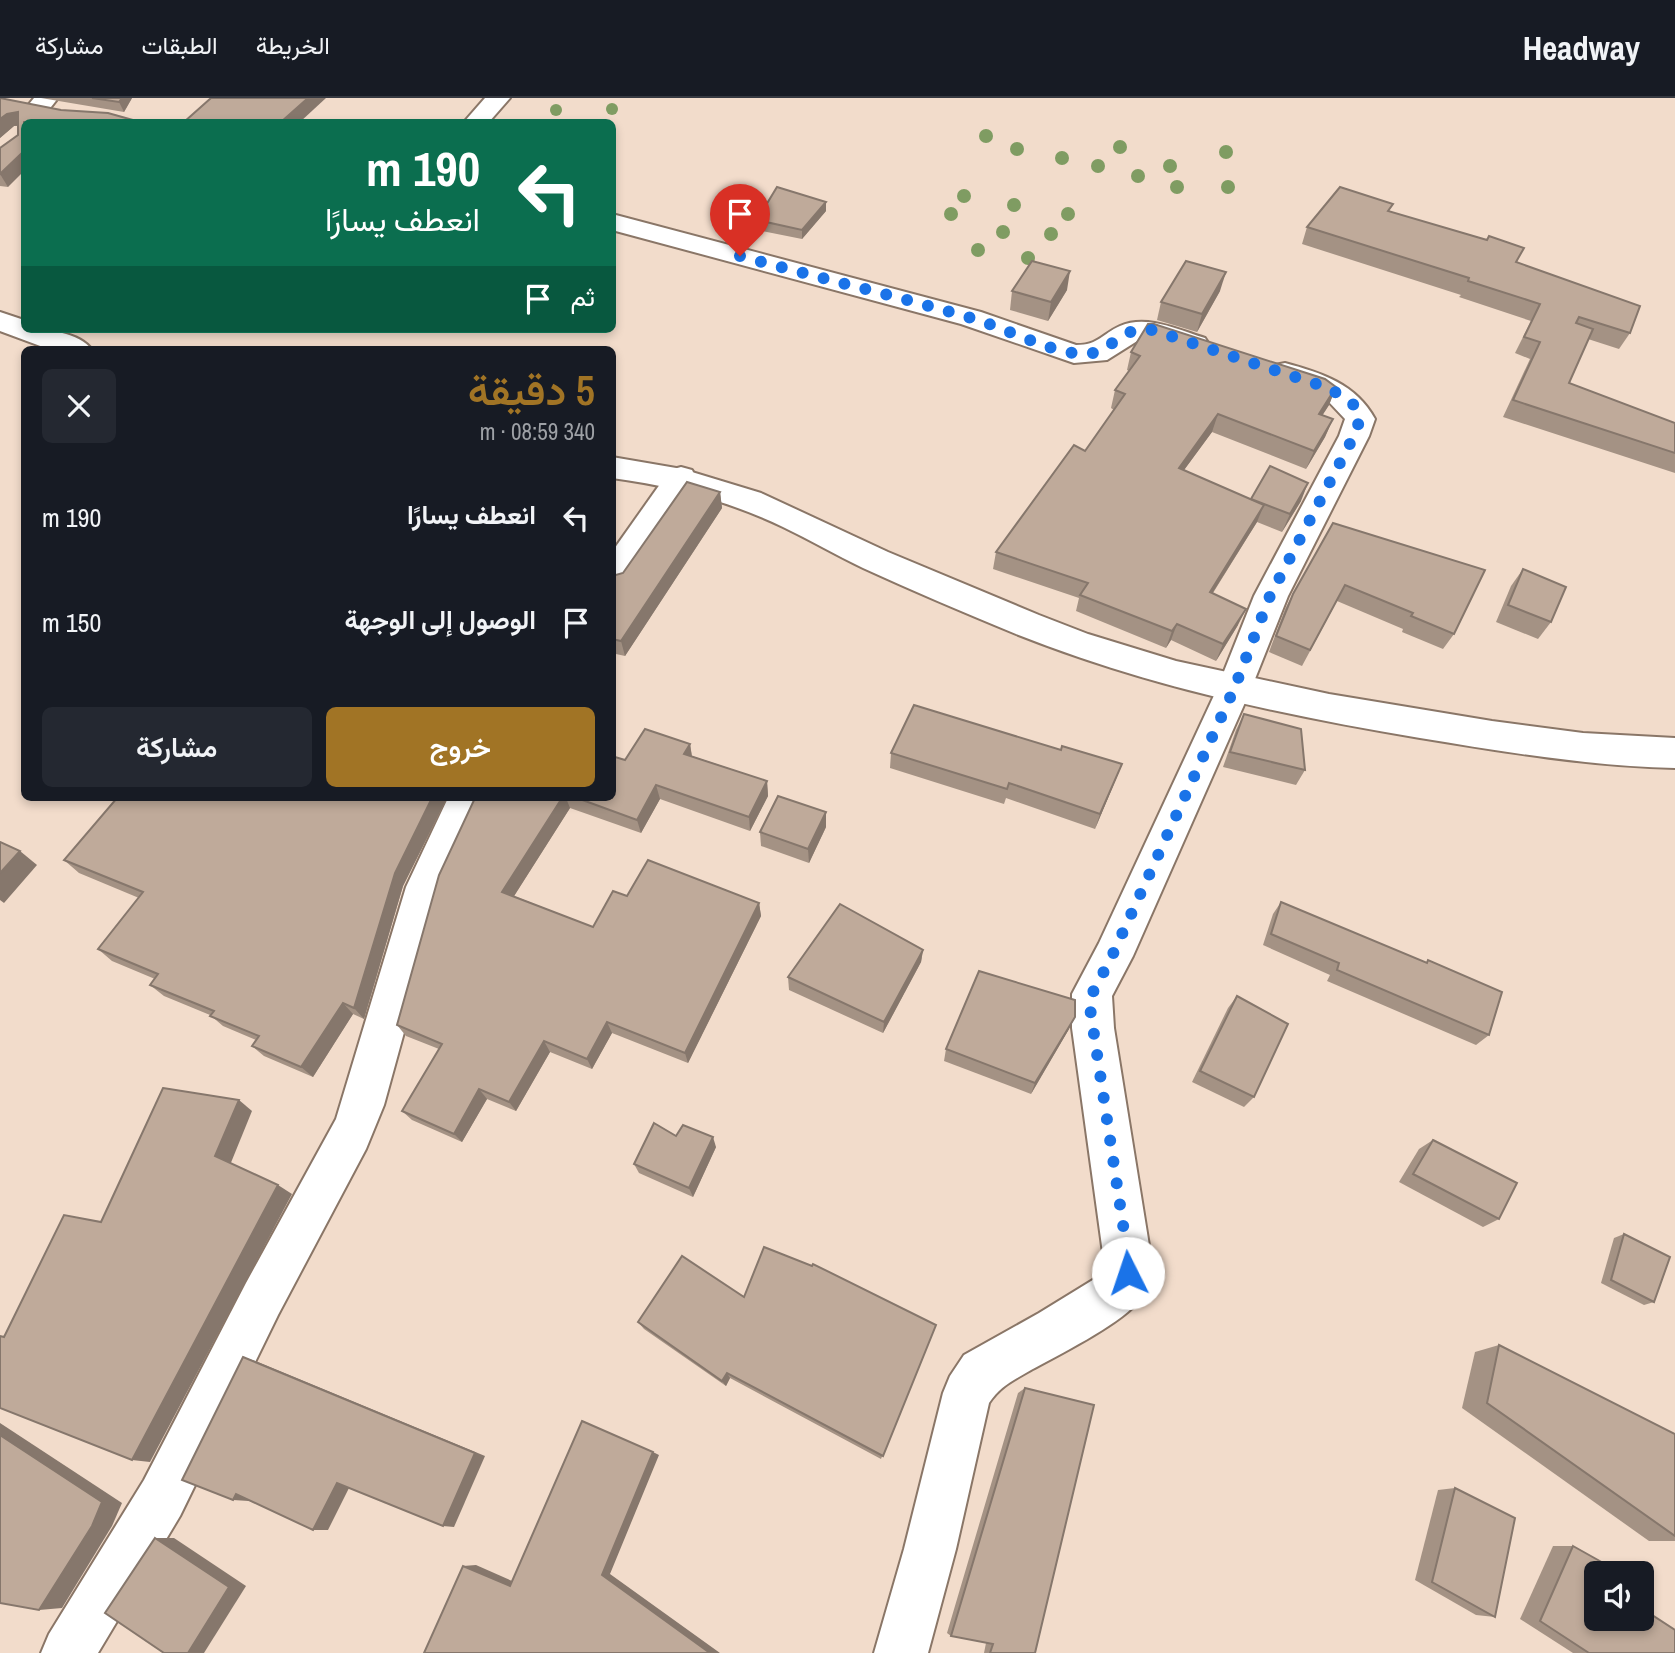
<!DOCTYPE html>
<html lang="ar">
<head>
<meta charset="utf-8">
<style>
	body { margin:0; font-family:"Archivo Narrow",Vazirmatn,sans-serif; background:#242831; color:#f1f3f6; direction:rtl; height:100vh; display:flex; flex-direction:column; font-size:26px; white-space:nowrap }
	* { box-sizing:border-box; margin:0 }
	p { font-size:23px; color:#9ea1a6 }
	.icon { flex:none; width:38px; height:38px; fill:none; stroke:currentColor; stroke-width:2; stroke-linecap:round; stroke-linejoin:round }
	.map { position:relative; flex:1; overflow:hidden; direction:ltr }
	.details { position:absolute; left:21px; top:248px; width:595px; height:455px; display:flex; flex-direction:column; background:#171b24; border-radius:10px; box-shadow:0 4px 10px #0003; direction:rtl }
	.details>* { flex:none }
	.guide { position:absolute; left:21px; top:21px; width:595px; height:214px; border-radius:10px; box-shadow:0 4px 10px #0003; direction:rtl; background:#0b6e4f; color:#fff; overflow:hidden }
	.buttons { position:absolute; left:1584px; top:1463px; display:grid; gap:14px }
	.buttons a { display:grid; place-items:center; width:70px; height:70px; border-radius:10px; background:#171b24; box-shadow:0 4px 10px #0003; font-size:35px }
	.pin { position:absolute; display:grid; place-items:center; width:60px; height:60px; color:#fff; margin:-72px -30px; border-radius:50% 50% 50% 0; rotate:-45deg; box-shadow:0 0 7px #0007 }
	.pin .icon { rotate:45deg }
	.me { position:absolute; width:77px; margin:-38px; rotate:356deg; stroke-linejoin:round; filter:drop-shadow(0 0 5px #0008) }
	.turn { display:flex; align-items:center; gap:24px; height:147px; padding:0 21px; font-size:32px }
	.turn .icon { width:91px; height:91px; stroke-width:2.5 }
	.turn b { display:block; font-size:49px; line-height:60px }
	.then { display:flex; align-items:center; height:66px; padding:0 21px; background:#0003; gap:14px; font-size:26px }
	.round { display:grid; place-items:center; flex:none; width:74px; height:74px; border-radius:10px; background:#242831 }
	.head { display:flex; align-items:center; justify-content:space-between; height:119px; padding:0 21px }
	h1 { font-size:42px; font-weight:600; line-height:52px; color:#a17425 }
	.action { display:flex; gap:14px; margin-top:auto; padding:14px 21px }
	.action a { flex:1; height:80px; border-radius:10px; background:#a17425; color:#fff; font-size:28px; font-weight:600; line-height:80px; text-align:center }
	.action a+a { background:#242831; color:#f1f3f6 }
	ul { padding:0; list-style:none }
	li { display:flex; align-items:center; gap:21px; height:105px; padding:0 21px }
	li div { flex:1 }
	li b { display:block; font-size:26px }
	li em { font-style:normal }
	header { display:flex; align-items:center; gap:42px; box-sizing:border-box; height:98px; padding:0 35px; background:#171b24; border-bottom:2px solid #363941 }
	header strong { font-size:33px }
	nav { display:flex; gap:38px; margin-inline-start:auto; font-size:24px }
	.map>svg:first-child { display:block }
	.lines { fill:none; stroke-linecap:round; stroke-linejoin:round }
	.street-casing { stroke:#8a7667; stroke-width:4 }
	.secondary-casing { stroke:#8a7667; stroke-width:4 }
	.street { fill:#fff; fill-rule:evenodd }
	.secondary { fill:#fff; fill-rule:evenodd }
	.tree { fill:#7f9c62 }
	.wall { fill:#a49284 }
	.shaded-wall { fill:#86776c }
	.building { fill:#bfaa9a; stroke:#86776c; stroke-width:2 }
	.route { stroke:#1a73e8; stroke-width:12; stroke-dasharray:0 21.6 }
</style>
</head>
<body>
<header>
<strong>Headway</strong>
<nav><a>الخريطة</a><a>الطبقات</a><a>مشاركة</a></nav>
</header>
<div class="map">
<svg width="1675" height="1555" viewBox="0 0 1675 1555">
	<rect width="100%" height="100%" fill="#f2dccb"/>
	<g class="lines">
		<defs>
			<g id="street">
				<path d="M34,0h24c-9,12 -14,20 -29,16l-4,-5z"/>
				<polygon points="485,0 510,0 489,24 464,24"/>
				<path d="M612,116l369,98 95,33c23,0 26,-11 44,-19 27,-12 59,4 85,12l4,6 -4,6 -10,3 -53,-15 -35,22 -33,3 -113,-39 -349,-94z"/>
				<path d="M1285,265c37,10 71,21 90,56l-6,17 -81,160 -37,93 -118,267 -21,40 2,32 38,236c-2,13 -8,29 -16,40 -18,21 -79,52 -105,66 -17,10 -31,16 -42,33l-33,146 -28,104h-54l30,-104 39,-156 7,-17 14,-21 75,-42 57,-35 9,-10 -33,-240v-34l27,-51 118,-254 37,-93 85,-160 6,-17 -17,-18 -53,-22 -4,-7 4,-7z"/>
				<polygon points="681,369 692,372 696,380 624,489 612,492 612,454 670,372"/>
				<polygon points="448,700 486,700 444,789 384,1007 366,1051 278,1217 180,1418 98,1555 41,1555 49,1536 144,1382 246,1185 336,1021 406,789"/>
			</g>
			<g id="secondary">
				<path d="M0,214l24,8v9c21,0 56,3 68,21h-41l-51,-19z"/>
				<path d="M612,359l70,12 79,24 127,59 151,63 49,19 88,27 153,33 163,27 91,12 92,5v30c-86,-2 -170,-16 -255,-30 -138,-23 -273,-52 -404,-104 -51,-21 -103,-43 -153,-66 -27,-13 -53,-28 -80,-41 -54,-26 -111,-41 -171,-49z"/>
			</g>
		</defs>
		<use href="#street" class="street-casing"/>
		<use href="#secondary" class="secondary-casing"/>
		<use href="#street" class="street"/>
		<use href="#secondary" class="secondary"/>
	</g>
	<g class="tree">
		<circle cx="612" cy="11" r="6"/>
		<circle cx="556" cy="12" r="6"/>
		<circle cx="986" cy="38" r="7"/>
		<circle cx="1120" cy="49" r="7"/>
		<circle cx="1017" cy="51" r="7"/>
		<circle cx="1226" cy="54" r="7"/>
		<circle cx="1062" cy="60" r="7"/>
		<circle cx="1098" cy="68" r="7"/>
		<circle cx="1170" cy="68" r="7"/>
		<circle cx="1138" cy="78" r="7"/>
		<circle cx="1177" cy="89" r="7"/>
		<circle cx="1228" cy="89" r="7"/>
		<circle cx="964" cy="98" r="7"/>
		<circle cx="1014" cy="107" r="7"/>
		<circle cx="951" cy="116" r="7"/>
		<circle cx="1068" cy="116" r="7"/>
		<circle cx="1003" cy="134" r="7"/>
		<circle cx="1051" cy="136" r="7"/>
		<circle cx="978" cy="152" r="7"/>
		<circle cx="1028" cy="160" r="7"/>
	</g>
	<g class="wall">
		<polygon points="0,0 61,12 24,24 8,89 0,88 0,50 18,37 18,28 14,28 0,40"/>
		<polygon points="41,0 132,0 124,14"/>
		<polygon points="826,113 802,141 757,132 757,122"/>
		<polygon points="1390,113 1516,164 1630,235 1619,251 1588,241 1569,285 1674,325 1675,324 1675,375 1503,319 1530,261 1515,255 1531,223 1459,199 1461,197 1302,146 1307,129"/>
		<polygon points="1067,192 1048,223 1010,212 1012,193"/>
		<polygon points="1220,193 1197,234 1157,222 1161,204"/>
		<polygon points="1131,254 1336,289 1329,307 1322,317 1333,321 1325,339 1306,371 1212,334 1184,372 1251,401 1301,403 1282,434 1257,424 1213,495 1238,527 1216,563 1171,542 1166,550 1076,513 1079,500 993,471 996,454 1085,353 1114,312 1111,310 1115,292 1129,273 1127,272"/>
		<polygon points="720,394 722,410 625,558 616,556 612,562 612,478 623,475"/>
		<polygon points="1333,425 1454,536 1443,551 1402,534 1403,531 1337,503 1302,568 1269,554 1285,511 1293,496"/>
		<polygon points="1523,471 1551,524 1538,541 1496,524 1511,488"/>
		<polygon points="1244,616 1305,672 1296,687 1223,669 1236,632"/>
		<polygon points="690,646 692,658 767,683 768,698 750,733 660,701 641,735 570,710 514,798 593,829 627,798 759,805 761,818 688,965 612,935 592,971 550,954 516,1013 487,1001 462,1044 412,1022 402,1013 439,951 406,938 397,927 475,700 612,700 625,662"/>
		<polygon points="891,655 1122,666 1095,731 1006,700 1004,706 890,670"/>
		<polygon points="117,700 447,700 403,788 364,921 353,916 313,979 264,958 252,948 256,942 223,928 210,917 164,898 150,887 155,881 112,863 98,851 139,800 79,775 64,762"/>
		<polygon points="826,729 809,765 761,748 760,734"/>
		<polygon points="1281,804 1426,865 1428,862 1489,937 1476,947 1327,883 1330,877 1263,847 1273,816"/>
		<polygon points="923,852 921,864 883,935 789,892 788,879"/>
		<polygon points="1237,898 1254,999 1244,1009 1192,984 1228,910"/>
		<polygon points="1069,931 1031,996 944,963 946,951"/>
		<polygon points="676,1038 716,1049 693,1099 639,1075 634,1066"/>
		<polygon points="1433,1042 1499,1121 1483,1129 1399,1084 1419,1051"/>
		<polygon points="1624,1136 1654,1204 1644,1207 1601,1185 1614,1140"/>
		<polygon points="744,1199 936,1227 881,1361 730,1280 726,1288 644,1231 638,1224"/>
		<polygon points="1499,1247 1675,1336 1675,1443 1649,1443 1462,1310 1475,1254"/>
		<polygon points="1025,1290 1035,1555 984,1555 986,1545 951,1538 947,1535 1018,1295"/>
		<polygon points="1455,1390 1495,1519 1476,1517 1415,1482 1438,1392"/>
		<polygon points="1553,1448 1573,1448 1643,1511 1675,1555 1573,1555 1520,1521"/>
	</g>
	<g class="shaded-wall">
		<polygon points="122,0 132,0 124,14 119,4"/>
		<polygon points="308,0 326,0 300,24 281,24"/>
		<polygon points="18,14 24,27 14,28 0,40 0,21 7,16"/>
		<polygon points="24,53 24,73 8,89 0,76"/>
		<polygon points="826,104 826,113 802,141 802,132"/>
		<polygon points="1070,173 1067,192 1048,223 1051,204"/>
		<polygon points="1226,174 1220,193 1197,234 1202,216"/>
		<polygon points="1336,289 1329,307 1312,334 1319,316"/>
		<polygon points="1218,316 1212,334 1173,387 1179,370"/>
		<polygon points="1333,321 1325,339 1306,371 1314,353"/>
		<polygon points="1308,385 1301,403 1282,434 1290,416"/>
		<polygon points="720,394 722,410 625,558 621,543"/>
		<polygon points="1264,407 1257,424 1203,510 1210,494"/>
		<polygon points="1246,511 1238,527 1216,563 1223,546"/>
		<polygon points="1177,526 1171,542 1166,550 1172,533"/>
		<polygon points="613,540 616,556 612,562"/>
		<polygon points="690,646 692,660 684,656"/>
		<polygon points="1122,666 1116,681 1095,731 1100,716"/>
		<polygon points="767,683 768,698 750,733 749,719"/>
		<polygon points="656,687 660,701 641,735 637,722"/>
		<polygon points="432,700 447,700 403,788 364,921 354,910 395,775"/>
		<polygon points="562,700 566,700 570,710 509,806 502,794"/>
		<polygon points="826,714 826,729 809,765 808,751"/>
		<polygon points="20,753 37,767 4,805 0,802 0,775"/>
		<polygon points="759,805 761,818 688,965 685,955"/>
		<polygon points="923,852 921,864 883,935 884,924"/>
		<polygon points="343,905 353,916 313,979 301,969"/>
		<polygon points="1075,919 1069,931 1031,996 1035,985"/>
		<polygon points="607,924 612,935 592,971 587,961"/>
		<polygon points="544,943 550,954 516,1013 509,1004"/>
		<polygon points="479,991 487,1001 462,1044 454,1036"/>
		<polygon points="239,1002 252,1013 230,1067 215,1058"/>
		<polygon points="713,1039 716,1049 693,1099 689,1090"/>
		<polygon points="278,1087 292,1096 150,1364 132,1362"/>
		<polygon points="243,1259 258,1264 485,1358 454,1429 443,1428"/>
		<polygon points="727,1275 730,1280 726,1288 722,1283"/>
		<polygon points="0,1325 122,1405 112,1428 62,1510 39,1512 0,1337"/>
		<polygon points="653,1354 659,1357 610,1476 720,1555 710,1555 602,1477"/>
		<polygon points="337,1385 351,1386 328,1432 313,1432"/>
		<polygon points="236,1396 252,1397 249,1403 233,1402"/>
		<polygon points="155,1440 174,1440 246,1488 204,1555 188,1555"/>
		<polygon points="476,1467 521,1487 510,1488 463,1468"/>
	</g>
	<g class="building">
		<polygon points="0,0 61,12 108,15 140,24 24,24 24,53 0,76 0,50 18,37 18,14 7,16 0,21"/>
		<polygon points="92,0 122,0 119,4"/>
		<polygon points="211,0 308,0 281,24 184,24"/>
		<polygon points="777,89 826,104 802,132 757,122"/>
		<polygon points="1340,89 1393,106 1388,113 1487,142 1489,138 1524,150 1516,164 1640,208 1630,235 1579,219 1576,225 1593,231 1569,285 1675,325 1675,355 1513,302 1540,244 1524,239 1540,206 1468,183 1469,180 1307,129"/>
		<polygon points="1032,163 1070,173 1051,204 1012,193"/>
		<polygon points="1186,163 1226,174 1202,216 1161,204"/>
		<polygon points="1148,226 1154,226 1325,281 1336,289 1319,316 1333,321 1314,353 1218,316 1179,370 1264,407 1210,494 1246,511 1223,546 1177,526 1172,533 1080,497 1088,485 996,454 1074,347 1085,353 1125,296 1115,292 1140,258 1131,254"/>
		<polygon points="1270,368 1308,385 1290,416 1251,401"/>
		<polygon points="687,384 720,394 621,543 612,541 612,478 623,475"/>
		<polygon points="1333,425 1485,472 1454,536 1411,518 1413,515 1345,487 1310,552 1276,538 1293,496"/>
		<polygon points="1523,471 1566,489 1551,524 1508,507"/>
		<polygon points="914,607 1061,652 1062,648 1122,666 1100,716 1009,685 1007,691 891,655"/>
		<polygon points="1244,616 1301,631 1305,672 1230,654"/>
		<polygon points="645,631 690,646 684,656 767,683 749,719 656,687 637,722 577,700 612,700 612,658 625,662"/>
		<polygon points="778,698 826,714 808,751 760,734"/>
		<polygon points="117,700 432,700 395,775 354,910 343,905 301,969 252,948 259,938 210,918 214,913 150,887 158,876 98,851 143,794 64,762"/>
		<polygon points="475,700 562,700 502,794 593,829 613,793 627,798 648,762 759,805 685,955 607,924 587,961 544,943 509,1004 479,991 454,1036 402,1013 442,946 397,927 439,777"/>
		<polygon points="0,744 20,753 0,775"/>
		<polygon points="1281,804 1427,865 1428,862 1502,894 1489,937 1337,872 1339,865 1271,836"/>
		<polygon points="840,806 923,852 884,924 788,879"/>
		<polygon points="979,873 1075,902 1075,919 1035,985 946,951"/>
		<polygon points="1237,898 1288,926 1254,999 1200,973"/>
		<polygon points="163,990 239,1002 215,1058 278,1087 132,1362 0,1310 0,1238 4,1239 64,1117 101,1124"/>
		<polygon points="654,1025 676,1038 683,1027 713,1039 689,1090 634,1066"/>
		<polygon points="1433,1042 1517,1085 1499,1121 1413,1076"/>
		<polygon points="1624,1136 1670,1159 1654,1204 1611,1182"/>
		<polygon points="764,1149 812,1168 813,1166 936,1227 883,1358 727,1275 722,1283 638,1224 682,1158 744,1199"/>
		<polygon points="1499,1247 1675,1336 1675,1438 1487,1305"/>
		<polygon points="243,1259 475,1355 443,1428 337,1385 313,1432 236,1396 233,1402 182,1382"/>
		<polygon points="1025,1290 1094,1307 1035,1555 990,1555 993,1546 951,1538"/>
		<polygon points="582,1323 653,1354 602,1477 710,1555 424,1555 463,1468 510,1488"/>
		<polygon points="0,1337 102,1404 92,1428 39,1512 0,1505"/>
		<polygon points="1455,1390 1515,1420 1495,1519 1432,1484"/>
		<polygon points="155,1440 229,1489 188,1555 164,1555 105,1515"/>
		<polygon points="1573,1448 1621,1475 1596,1475 1596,1521 1642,1521 1642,1487 1648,1491 1643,1511 1675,1532 1675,1555 1589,1555 1540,1523"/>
	</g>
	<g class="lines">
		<path class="route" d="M740,158c76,21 152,39 228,61 35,10 77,33 111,37 30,4 43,-31 73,-24l177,58 24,16 7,15 -6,17 -84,160 -36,93 -122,267 -20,38 -2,14 39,256 -1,9"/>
	</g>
</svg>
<div class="buttons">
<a><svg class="icon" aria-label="sound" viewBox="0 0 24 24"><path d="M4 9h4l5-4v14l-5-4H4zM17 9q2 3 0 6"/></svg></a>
</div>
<div class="pin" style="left:740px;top:158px;background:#d93025"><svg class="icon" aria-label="arrive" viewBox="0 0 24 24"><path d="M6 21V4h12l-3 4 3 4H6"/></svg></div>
<svg class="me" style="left:1128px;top:1175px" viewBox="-20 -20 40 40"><circle r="19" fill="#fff"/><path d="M0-13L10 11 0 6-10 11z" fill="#1a73e8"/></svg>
<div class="guide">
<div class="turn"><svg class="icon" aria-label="left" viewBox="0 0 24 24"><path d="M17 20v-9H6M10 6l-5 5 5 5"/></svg><div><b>190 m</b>انعطف يسارًا</div></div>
<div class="then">ثم<svg class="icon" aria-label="arrive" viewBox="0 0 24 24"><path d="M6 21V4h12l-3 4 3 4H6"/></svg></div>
</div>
<section class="details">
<div class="head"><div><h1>5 دقيقة</h1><p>340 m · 08:59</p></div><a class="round"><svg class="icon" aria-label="close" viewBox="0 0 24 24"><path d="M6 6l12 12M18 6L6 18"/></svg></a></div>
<ul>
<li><svg class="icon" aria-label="left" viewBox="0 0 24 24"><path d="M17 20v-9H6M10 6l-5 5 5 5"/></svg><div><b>انعطف يسارًا</b></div><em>190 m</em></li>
<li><svg class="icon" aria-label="arrive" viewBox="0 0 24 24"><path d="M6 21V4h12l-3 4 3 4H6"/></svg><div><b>الوصول إلى الوجهة</b></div><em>150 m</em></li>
</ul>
<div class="action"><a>خروج</a><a>مشاركة</a></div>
</section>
</div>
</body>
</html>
